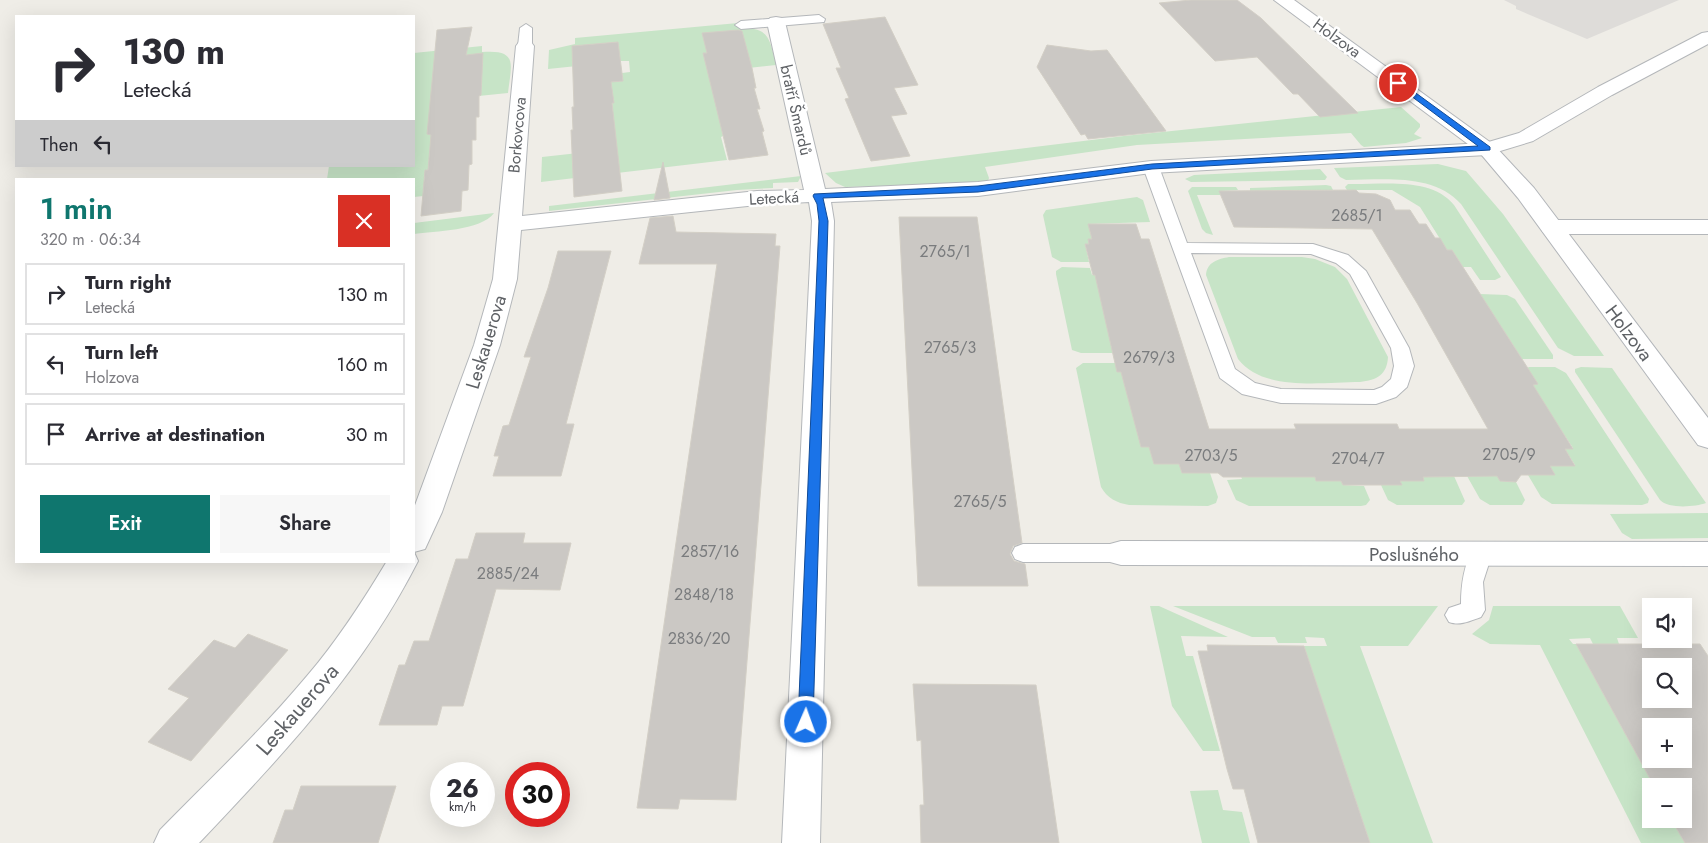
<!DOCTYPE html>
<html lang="en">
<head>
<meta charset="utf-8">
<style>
	body { margin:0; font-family:Jost,sans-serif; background:#f7f7f7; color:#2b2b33; height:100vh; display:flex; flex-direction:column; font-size:19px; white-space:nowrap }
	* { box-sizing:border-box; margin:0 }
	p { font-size:16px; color:#7c7c81 }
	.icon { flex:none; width:28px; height:28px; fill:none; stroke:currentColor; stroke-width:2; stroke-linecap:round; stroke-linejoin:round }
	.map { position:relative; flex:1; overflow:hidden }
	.side { position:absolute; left:15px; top:178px; width:400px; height:385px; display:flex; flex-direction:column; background:#fff; border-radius:0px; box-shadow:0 5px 20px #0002 }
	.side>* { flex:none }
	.banner { position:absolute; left:15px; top:15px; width:400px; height:152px; border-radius:0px; box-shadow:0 5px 20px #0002; background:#fff; color:#2b2b33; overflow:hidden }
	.controls { position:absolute; left:1642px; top:598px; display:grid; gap:10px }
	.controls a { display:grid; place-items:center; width:50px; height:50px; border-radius:0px; background:#fff; box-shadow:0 5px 20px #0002; font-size:25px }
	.speed { position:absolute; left:430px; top:762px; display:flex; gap:10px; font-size:25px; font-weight:700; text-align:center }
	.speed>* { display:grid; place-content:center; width:65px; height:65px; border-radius:50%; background:#fff; box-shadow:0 5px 20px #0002; line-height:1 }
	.speed small { font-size:12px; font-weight:400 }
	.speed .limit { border:8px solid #d22; background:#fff; color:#111 }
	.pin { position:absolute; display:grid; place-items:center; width:42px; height:42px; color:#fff; margin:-21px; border:2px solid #fff; border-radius:50%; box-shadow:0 1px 5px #0007 }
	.me { position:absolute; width:55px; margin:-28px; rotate:2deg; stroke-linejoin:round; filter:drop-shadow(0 0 4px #0008) }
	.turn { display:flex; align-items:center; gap:18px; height:105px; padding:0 25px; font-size:22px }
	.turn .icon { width:65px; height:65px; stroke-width:2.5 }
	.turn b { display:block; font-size:35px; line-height:42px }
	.then { display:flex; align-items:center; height:48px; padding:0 25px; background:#0003; gap:10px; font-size:19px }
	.round { display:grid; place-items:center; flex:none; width:52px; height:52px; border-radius:0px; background:#f7f7f7 }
	.overview { display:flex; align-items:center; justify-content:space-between; height:85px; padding:0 25px }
	h1 { font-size:30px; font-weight:600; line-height:38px; color:#0f766e }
	.button { display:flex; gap:10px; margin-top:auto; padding:10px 25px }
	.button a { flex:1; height:58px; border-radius:0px; background:#0f766e; color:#fff; font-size:20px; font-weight:600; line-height:58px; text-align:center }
	.button a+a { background:#f7f7f7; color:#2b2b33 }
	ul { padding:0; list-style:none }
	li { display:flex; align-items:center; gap:15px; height:62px; margin:0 10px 8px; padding:0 15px; border:2px solid #e1e1e2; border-radius:0px }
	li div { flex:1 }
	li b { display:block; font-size:19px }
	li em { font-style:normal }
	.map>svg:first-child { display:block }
	.industrial { fill:#dedcd9 }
	.green { fill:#c7e4c7 }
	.building { fill:#cbc8c4; stroke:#d3cfc6; fill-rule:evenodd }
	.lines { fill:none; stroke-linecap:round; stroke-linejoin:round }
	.lane-casing { stroke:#b4b7ba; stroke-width:2 }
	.street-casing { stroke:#b4b7ba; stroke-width:2 }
	.secondary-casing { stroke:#b3b6ba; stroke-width:2 }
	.lane { fill:#fff; fill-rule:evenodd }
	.street { fill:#fff; fill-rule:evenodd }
	.secondary { fill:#fff; fill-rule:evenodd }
	.route { fill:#1a73e8; stroke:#114b97 }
	.labels { text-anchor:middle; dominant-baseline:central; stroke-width:5; stroke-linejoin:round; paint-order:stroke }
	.far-street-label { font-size:16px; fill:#5f6266; stroke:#fff }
	.number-label { font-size:16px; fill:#7a7c7e }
	.street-label { font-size:19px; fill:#5f6266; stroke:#fff }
	.near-street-label { font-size:22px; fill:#5f6266; stroke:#fff }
</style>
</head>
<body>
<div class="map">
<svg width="1708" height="843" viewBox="0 0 1708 843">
	<rect width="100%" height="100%" fill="#efede7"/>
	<polygon class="industrial" points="1504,0 1679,0 1587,39 1516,9 1516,6"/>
	<g class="green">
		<path d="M738,23l2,6c30,-3 30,12 36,36l-63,7 10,64 -2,1 6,23 -186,22 1,-25 73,-8 -4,-67 12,-1 -1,-8 8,-1 -1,-11h-9l-3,-19 -44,4v12l4,8 -29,3 1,-19 26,-6v-6z"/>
		<path d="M482,46v6c37,-3 29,13 26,41l-69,7 -6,45 -3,1 -2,24h-3l-2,26 75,-8 -84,9v-18h-87l2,-13h85v-113z"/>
		<polygon points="1401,107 1420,124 1420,127 1414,134 1422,138 1406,143 1364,147 1361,145 1351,133 1137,145 985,167 989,178 988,181 958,184 845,187 836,183 825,173 1124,136"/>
		<path d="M1438,164l28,7 37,43 101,142h-30l-16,-8 -97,-144c-28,-31 -77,-24 -115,-24l-6,-3 -6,-9z"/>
		<polygon points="1320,169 1327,177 1325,180 1191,182 1185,179 1194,175"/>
		<polygon points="801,176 798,182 773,183 773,188 737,190 549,211 549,206"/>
		<path d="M1348,184c33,1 83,-8 106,21l47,72 -6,3h-15l-9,-13h-8l-11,-17h-5l-27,-43 -28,-17h-45l-2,-3z"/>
		<polygon points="1326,185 1331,186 1333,190 1250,191 1250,188"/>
		<polygon points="1192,187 1236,187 1238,190 1220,191 1221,195 1197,195 1213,235 1206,233 1202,229 1188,191"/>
		<polygon points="1137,197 1143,200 1150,222 1088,224 1092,239 1088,239 1089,244 1085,244 1089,262 1061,262 1052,257 1043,215 1046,210"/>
		<path d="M494,213c-13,18 -60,18 -80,21v-11z"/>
		<path d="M1229,257h73l13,2 20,8 12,12 41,78c-1,18 -11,23 -28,25 -37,0 -97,10 -122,-23l-32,-84c1,-13 12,-16 23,-18z"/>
		<polygon points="1062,267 1090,268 1092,275 1097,275 1113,353 1081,353 1072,350 1056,274 1056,271"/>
		<polygon points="1480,294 1507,295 1515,299 1553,355 1553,359 1522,359"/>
		<path d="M1083,363h32l9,9 17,75h8l30,17 3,9h28l8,24 -2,6 -8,3 -79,-1c-12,-2 -22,-7 -28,-18l-25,-119z"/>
		<polygon points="1529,367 1555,367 1566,373 1649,499 1648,503 1642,505 1552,504 1541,497 1528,475 1555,475 1550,466 1575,465 1565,449 1573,448 1556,422 1548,422 1529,385 1537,384 1527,368"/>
		<path d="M1581,367l31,1 94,135c-11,4 -38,6 -46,-3l-85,-128v-3z"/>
		<polygon points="1240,474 1315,477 1316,481 1341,481 1343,485 1364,486 1370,500 1366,505 1361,506 1249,506 1236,500 1227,480 1242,479"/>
		<polygon points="1497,475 1500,481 1516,482 1525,500 1522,505 1490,505 1480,499 1467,476"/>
		<polygon points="1454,476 1465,501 1462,505 1397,505 1388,500 1381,485 1401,485 1400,481 1424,481 1423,477"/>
		<polygon points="1708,513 1708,538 1632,539 1622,533 1610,514"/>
		<polygon points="1150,606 1159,606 1228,637 1181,636 1186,656 1193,656 1220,751 1203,751 1172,706"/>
		<polygon points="1173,606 1438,606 1408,646 1360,646 1433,843 1370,843 1304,646 1327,646 1324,638 1305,637 1307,643 1278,643 1275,637 1252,637"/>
		<polygon points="1493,606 1620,606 1638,638 1617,638 1619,644 1593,644 1590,638 1569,639 1573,644 1576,644 1654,786 1651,786 1651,819 1671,819 1685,843 1641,843 1540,645 1490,644 1472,634 1489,620"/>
		<polygon points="1218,790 1223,810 1242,812 1250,843 1202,843 1190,791"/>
	</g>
	<g class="building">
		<polygon points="1191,0 1237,0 1261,18 1358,113 1320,117 1298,94 1293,94 1257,57 1215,61 1159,3"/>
		<polygon points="885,17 918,85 894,88 907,114 891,116 910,156 871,161 845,99 849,98 836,68 841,68 823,24"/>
		<polygon points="472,27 466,55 483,53 481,95 479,96 479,117 476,117 476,140 472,140 472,164 469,165 468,190 462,191 461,211 421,216 425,170 428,170 431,135 427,134 437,30"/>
		<polygon points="738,30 742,31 752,68 756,88 754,88 760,109 757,109 764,131 762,132 768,155 729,160 703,53 707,53 702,33"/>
		<polygon points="618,42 623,81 611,82 614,103 612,103 622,191 574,197 571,130 573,130 572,107 574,107 572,46"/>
		<polygon points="1047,45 1091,51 1107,50 1166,131 1088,139 1085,134 1081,135 1037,67"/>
		<polygon points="663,162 670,198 654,200"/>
		<polygon points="1356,190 1359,193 1376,194 1390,200 1395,210 1410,210 1419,224 1426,224 1435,238 1440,238 1447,250 1452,250 1538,384 1533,385 1573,449 1565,449 1575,466 1550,466 1555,475 1521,475 1516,482 1500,481 1497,476 1423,477 1424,481 1400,481 1402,485 1343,485 1341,481 1316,481 1315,477 1223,477 1218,473 1182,473 1179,464 1154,464 1149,447 1141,447 1121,372 1117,372 1095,275 1093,275 1085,244 1089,244 1088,239 1092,239 1088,224 1136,224 1141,239 1149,239 1209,429 1296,429 1294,424 1397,424 1399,429 1488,429 1417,303 1372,229 1234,227 1219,191"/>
		<polygon points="673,216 676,232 776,234 775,246 780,246 736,800 680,799 678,809 637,808 717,264 639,264 650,218"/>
		<polygon points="899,217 977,217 1022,543 1013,546 1010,554 1014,561 1025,564 1028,586 918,586"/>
		<polygon points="558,251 611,251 566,424 574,424 561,476 493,476 499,456 494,456 503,426 509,425 531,357 524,357 548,288"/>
		<polygon points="476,533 525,533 523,543 571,543 560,590 496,589 463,706 442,706 437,725 379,725 399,665 405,665 414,641 429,641 456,559 468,559"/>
		<polygon points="248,634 288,650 191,761 148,742 189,698 168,689 214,640 235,648"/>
		<path d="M1576,644h124l8,12v187h-23l-14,-24h13v-33h-30zM1651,666h33v33h-33zM1651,726h33v33h-33z"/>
		<polygon points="1207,645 1304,646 1370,843 1258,843 1244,789 1233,789 1227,769 1198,651 1208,651"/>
		<polygon points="913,684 1036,685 1059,843 921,843 920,805 924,805 921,740 917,741"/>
		<polygon points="301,786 396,786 378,843 273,843 285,810 293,810"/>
	</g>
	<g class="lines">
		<defs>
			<g id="lane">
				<polygon points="819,15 825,19 824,22 741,29 735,25 741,21"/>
				<polygon points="526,24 532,28 532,46 525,50 518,46 520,28"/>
				<path d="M1151,162l5,2 3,3 28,76 126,1 35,11 18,16 43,77 5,18 -7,21 -11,10 -20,7 -95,-1 -39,-9 -22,-16 -77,-211 3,-3zM1191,253l120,1 25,9 14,11 41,74 3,18 -3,13 -9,8 -8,3 -93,-1 -26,-6 -20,-14z"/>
				<polygon points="1023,544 1121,544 1129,547 1132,553 1129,559 1121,562 1023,562 1015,559 1012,553 1015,547"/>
				<path d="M1481,545l8,3 3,6 -9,28 2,28 -4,7c-11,4 -21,9 -32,5l-4,-7 4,-7 12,-4c0,-21 3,-38 12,-56z"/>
			</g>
			<g id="street">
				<polygon points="776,17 782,18 785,22 825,189 978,182 1151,161 1485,143 1519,133 1598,87 1702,33 1708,32 1708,44 1612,95 1533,141 1487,155 1151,173 978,196 831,202 834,221 820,843 782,843 812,221 809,202 757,205 521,230 517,279 500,345 442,512 425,549 414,552 414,508 474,345 493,279 516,46 519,42 525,41 531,42 534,46 522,216 757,191 804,190 767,22 770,18"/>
				<polygon points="1551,220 1708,220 1708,234 1551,234 1543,232 1540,227 1543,222"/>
				<polygon points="1121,541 1708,542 1708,566 1121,565 1110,562 1106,553 1110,544"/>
				<path d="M414,552l4,9c-57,112 -134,192 -219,282h-45l6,-13c49,-50 101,-99 147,-154 30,-35 56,-75 80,-115h27z"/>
			</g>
			<polygon id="secondary" points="1274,0 1294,0 1494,145 1534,188 1708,418 1708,448 1698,445 1518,198 1480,153"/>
		</defs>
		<use href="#lane" class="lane-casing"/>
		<use href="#street" class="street-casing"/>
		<use href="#secondary" class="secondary-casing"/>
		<use href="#lane" class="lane"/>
		<use href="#street" class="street"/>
		<use href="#secondary" class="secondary"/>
	</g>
	<polygon class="route" points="1398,80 1490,147 1490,150 1152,169 978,192 823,198 828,221 813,722 811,726 806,728 801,726 798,722 819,221 817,204 813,196 814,194 978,186 1152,164 1478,146 1395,84 1394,83"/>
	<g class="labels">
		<g class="far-street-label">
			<text transform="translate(1337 38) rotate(36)">Holzova</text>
			<text transform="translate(796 110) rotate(77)">bratří Šmardů</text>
			<text transform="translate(517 135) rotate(-85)">Borkovcova</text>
			<text transform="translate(774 198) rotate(-3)">Letecká</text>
		</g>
		<g class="number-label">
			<text x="1357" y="215">2685/1</text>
			<text x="945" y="251">2765/1</text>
			<text x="950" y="347">2765/3</text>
			<text x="1149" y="357">2679/3</text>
			<text x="1509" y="454">2705/9</text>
			<text x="1211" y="455">2703/5</text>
			<text x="1358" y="458">2704/7</text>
			<text x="980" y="501">2765/5</text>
			<text x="710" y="551">2857/16</text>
			<text x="508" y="573">2885/24</text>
			<text x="704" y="594">2848/18</text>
			<text x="699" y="638">2836/20</text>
		</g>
		<g class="street-label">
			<text transform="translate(1629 333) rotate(53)">Holzova</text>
			<text transform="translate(486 342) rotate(-73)">Leskauerova</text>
			<text x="1414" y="554">Poslušného</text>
		</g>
		<g class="near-street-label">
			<text transform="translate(297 709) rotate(-49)">Leskauerova</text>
		</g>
	</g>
</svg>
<div class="controls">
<a><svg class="icon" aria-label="sound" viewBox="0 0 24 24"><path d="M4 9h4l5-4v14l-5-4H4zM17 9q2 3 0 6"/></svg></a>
<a><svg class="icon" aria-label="search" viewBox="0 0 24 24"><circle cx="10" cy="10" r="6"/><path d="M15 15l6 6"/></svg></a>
<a>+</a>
<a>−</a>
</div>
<div class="speed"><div>26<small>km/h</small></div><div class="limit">30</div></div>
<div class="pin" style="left:1398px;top:83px;background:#d93025"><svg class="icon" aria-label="arrive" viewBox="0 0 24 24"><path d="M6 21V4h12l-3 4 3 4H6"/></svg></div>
<svg class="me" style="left:806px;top:722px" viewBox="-20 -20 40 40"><circle r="17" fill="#1a73e8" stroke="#fff" stroke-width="3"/><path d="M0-11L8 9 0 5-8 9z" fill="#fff"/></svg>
<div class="banner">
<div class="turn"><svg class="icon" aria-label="right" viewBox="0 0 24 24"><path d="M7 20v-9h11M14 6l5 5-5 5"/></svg><div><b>130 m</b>Letecká</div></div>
<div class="then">Then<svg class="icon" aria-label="left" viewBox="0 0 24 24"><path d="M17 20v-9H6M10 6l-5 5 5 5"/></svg></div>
</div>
<section class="side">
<div class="overview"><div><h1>1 min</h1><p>320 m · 06:34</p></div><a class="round" style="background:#d93025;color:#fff"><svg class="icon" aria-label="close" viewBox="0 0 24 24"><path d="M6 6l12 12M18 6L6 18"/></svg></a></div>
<ul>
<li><svg class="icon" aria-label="right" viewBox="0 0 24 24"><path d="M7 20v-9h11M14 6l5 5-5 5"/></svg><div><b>Turn right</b><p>Letecká</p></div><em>130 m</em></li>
<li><svg class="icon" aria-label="left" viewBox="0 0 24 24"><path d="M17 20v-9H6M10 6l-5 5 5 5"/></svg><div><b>Turn left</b><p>Holzova</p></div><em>160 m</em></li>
<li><svg class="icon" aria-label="arrive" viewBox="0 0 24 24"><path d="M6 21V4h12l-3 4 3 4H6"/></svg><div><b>Arrive at destination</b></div><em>30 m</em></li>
</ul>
<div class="button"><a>Exit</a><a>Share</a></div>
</section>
</div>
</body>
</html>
